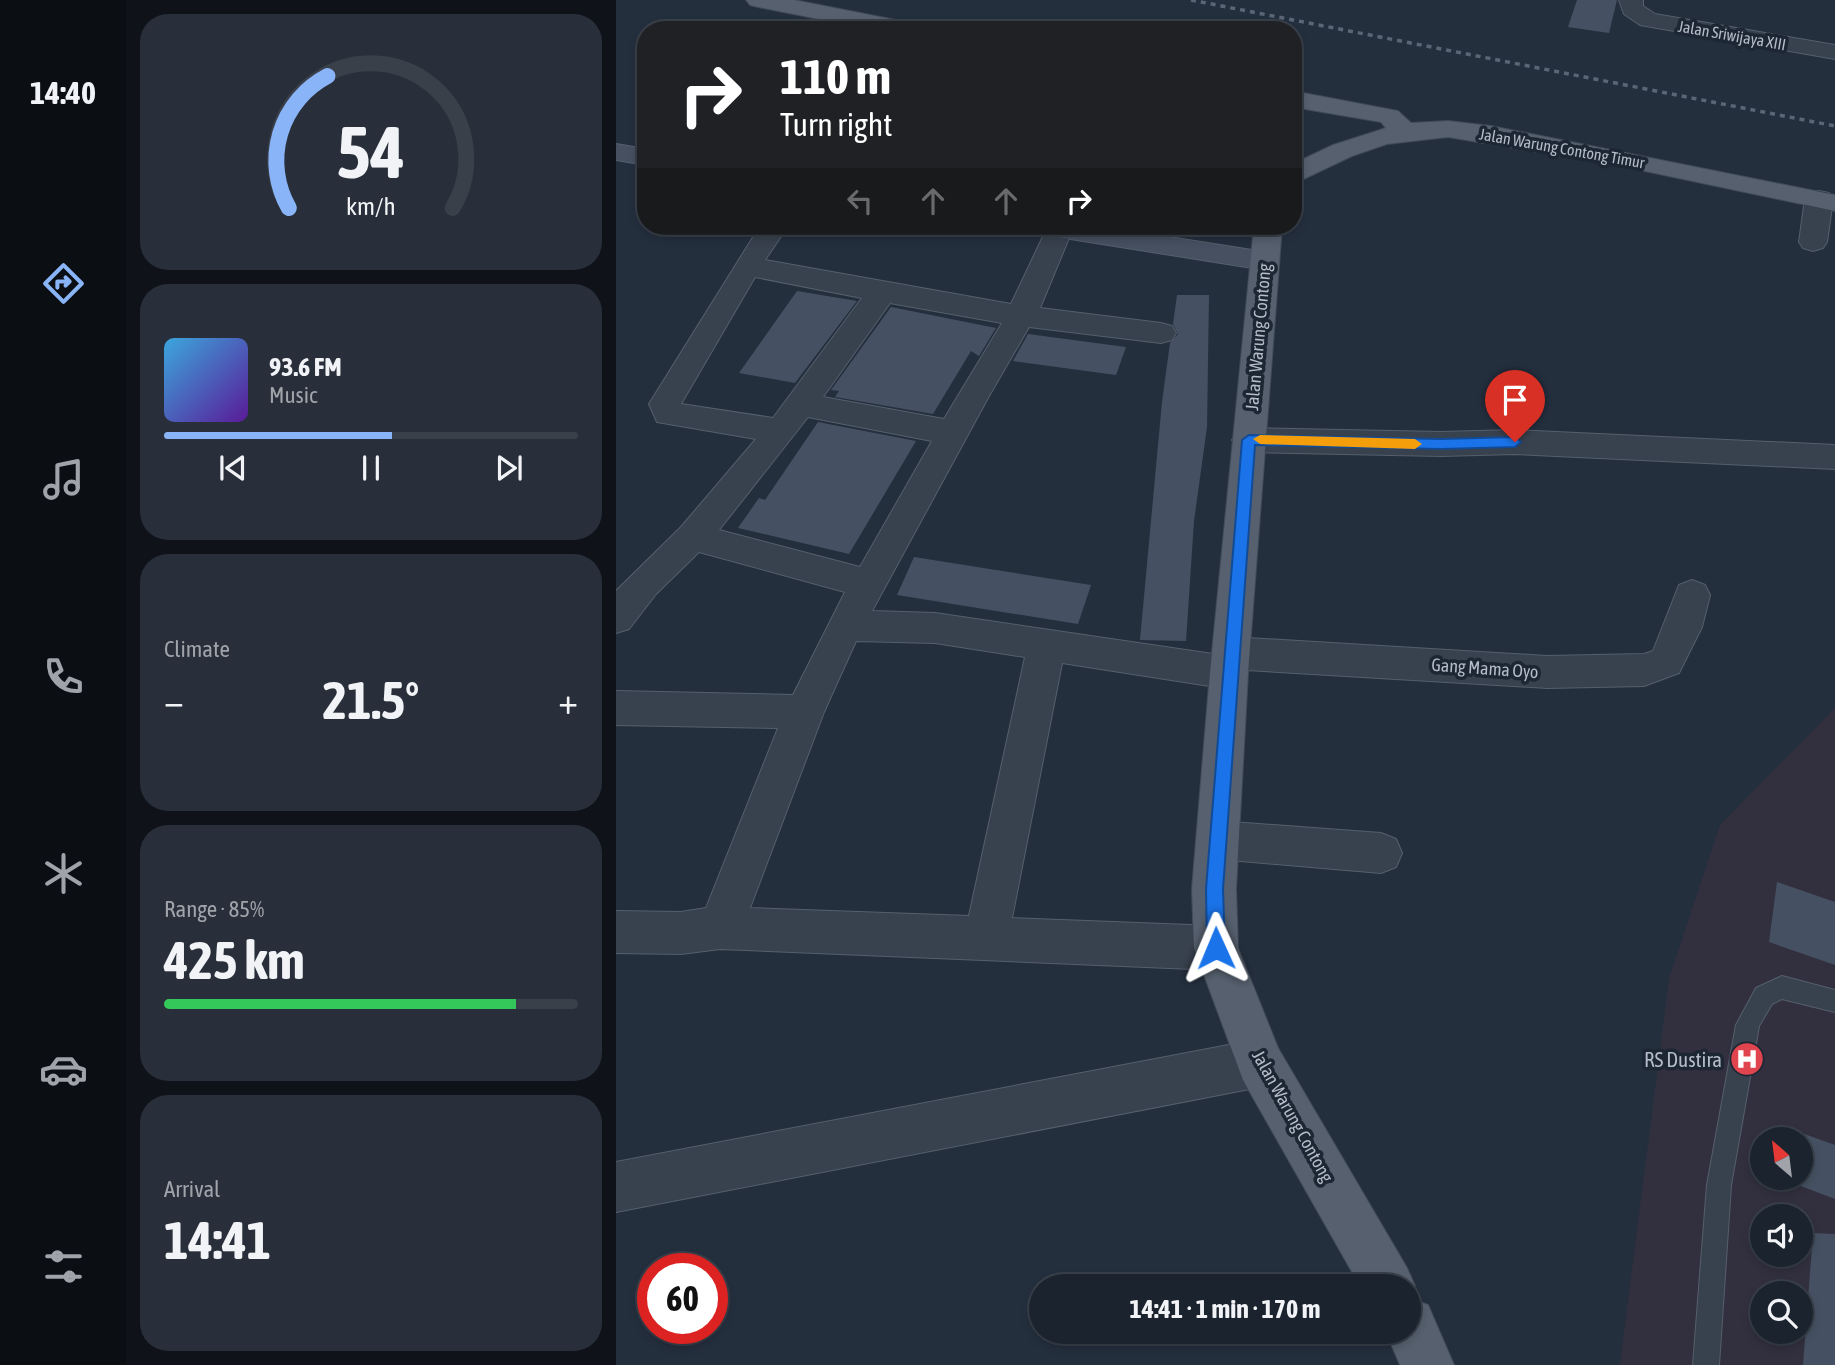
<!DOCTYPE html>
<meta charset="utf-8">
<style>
body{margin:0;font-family:"Asap Condensed",sans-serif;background:#282f3a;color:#f1f3f6;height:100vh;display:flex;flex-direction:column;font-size:26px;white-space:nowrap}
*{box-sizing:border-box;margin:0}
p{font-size:23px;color:#a0a4aa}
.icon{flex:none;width:38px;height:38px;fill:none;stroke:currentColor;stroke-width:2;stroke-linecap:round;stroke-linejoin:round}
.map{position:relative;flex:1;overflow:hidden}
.sheet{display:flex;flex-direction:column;gap:14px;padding:14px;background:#0f1319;width:490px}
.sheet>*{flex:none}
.banner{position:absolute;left:21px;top:21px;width:665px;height:214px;border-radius:28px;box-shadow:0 4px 10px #0003,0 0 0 2px #39404a;background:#202124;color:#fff;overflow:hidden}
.needle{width:46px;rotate:332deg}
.tools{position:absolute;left:1134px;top:1127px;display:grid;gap:14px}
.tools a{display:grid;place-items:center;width:63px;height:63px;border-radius:50%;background:#1b232e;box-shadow:0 4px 10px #0003,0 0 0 2px #39404a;font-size:35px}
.speed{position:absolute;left:21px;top:1253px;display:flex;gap:14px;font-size:35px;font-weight:700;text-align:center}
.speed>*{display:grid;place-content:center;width:91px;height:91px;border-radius:50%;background:#1b232e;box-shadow:0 4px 10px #0003,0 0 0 2px #39404a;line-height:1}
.speed .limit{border:10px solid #d22;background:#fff;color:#111}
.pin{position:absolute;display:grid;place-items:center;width:60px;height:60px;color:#fff;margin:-72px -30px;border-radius:50% 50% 50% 0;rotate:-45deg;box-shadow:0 0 7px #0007}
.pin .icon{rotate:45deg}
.me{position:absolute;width:77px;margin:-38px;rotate:359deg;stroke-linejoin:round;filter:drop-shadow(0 0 5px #0008)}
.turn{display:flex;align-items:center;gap:24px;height:147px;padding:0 28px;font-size:32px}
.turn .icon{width:91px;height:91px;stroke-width:2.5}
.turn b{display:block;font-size:49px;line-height:60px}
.lanes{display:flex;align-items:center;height:66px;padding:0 28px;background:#0003;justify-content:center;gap:35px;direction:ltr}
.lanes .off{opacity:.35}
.big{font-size:52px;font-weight:700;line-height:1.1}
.sheet .widget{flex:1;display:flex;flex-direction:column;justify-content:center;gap:10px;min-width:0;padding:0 24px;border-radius:28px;background:#282f3a}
.sheet .dial{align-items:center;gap:0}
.dial svg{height:182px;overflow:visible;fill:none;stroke:#39404a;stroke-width:7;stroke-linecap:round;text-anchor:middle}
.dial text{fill:#f1f3f6;stroke:none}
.song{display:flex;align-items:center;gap:21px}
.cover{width:84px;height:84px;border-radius:10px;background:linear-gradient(135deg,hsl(200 70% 55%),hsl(270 70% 35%))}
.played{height:7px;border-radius:4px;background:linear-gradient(90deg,#8ab4f8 55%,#39404a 55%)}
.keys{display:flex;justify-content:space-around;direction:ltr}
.heat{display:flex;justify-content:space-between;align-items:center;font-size:38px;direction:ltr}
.charge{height:10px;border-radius:5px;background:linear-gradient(90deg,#34c759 85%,#39404a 0)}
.trip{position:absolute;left:413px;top:1274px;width:392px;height:70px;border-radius:35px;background:#1b232e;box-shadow:0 4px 10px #0003,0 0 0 2px #39404a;font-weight:700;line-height:70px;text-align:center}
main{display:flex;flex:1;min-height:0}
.tab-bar{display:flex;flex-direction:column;width:126px;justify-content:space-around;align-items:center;background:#0b0e12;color:#a0a4aa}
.tab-bar .icon{width:49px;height:49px}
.tab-bar .active{color:#8ab4f8}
.tab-bar b{font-size:32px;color:#f1f3f6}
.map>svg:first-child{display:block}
.medical{fill:#32303f;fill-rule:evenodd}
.building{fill:#455162}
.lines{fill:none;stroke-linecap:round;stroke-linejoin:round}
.lane-casing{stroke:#565f6c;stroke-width:2}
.street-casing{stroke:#565f6c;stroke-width:2}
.secondary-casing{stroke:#565f6c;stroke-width:2}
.primary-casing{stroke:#414a57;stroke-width:2}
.lane{fill:#38414e;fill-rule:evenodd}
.street{fill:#38414e;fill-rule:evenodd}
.secondary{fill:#465061;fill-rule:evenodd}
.primary{fill:#56606e;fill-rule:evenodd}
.rail{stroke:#5a6575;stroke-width:3.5;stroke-dasharray:5 5;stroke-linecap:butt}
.route{fill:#1a73e8;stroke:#114b97;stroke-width:2}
.slow{fill:#f59e0b}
.labels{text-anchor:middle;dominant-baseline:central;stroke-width:7;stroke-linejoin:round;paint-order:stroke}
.far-street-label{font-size:16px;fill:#b4bcc9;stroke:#1d2633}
.street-label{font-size:18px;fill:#b4bcc9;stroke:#1d2633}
.near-poi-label{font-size:21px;fill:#b4bcc9;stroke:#1d2633;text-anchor:end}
</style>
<main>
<nav class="tab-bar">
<b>14:40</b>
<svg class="icon active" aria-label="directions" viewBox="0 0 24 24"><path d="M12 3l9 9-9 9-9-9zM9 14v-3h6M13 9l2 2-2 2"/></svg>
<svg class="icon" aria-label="music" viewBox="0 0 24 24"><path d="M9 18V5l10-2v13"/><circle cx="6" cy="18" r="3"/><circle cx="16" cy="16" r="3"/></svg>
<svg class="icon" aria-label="phone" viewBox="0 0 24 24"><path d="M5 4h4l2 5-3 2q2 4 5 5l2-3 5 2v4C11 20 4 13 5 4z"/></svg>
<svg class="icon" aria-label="climate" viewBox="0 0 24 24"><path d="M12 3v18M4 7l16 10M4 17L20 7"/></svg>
<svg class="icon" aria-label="car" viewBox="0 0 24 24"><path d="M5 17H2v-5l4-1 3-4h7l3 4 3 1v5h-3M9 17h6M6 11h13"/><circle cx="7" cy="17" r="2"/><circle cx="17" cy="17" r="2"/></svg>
<svg class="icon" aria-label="filters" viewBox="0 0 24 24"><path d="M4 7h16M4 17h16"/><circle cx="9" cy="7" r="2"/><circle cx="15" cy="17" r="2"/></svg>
</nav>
<section class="sheet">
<div class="widget dial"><svg viewBox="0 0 100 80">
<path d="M14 69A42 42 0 1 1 86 69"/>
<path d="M14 69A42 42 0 0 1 31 11" stroke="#8ab4f8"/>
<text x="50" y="56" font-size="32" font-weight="700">54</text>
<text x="50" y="72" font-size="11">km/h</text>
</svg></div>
<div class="widget">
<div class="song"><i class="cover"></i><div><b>93.6 FM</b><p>Music</p></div></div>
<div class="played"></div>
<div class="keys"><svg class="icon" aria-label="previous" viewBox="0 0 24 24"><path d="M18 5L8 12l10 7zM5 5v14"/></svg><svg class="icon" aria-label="pause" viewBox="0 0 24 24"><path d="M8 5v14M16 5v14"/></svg><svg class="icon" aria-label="next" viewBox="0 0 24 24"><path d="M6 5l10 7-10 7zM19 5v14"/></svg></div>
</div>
<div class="widget"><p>Climate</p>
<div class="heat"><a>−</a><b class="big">21.5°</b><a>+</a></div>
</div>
<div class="widget"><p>Range · 85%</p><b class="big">425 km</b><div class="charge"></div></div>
<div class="widget"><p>Arrival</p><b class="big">14:41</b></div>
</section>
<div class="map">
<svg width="1219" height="1365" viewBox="0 0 1219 1365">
<rect width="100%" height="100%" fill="#242f3e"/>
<!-- medical -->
<path class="medical" d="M1219,708V1365H1004L1053,979L1104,825ZM1146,1139H1185V1178H1146ZM1146,1216H1185V1255H1146ZM1146,1293H1185V1332H1146Z"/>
<!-- building -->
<path class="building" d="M961,0H1001L993,33L952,27Z
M181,291L241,301L179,383L123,373Z
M561,295H593L591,427L578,521L570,641L524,640L546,402L554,343L562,334L557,324Z
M275,307L380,328L363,356L355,351L317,414L219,397L223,391L215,390Z
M412,334L510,347L500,375L397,361Z
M202,422L300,441L233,554L122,528L143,498L149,500Z
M298,557L475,585L462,624L281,595Z
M1161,882L1219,902V965L1153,942Z
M1180,1131L1219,1145V1199L1174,1182L1175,1178H1185V1139H1179Z
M1197,1233L1219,1234V1365H1187Z"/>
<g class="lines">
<!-- lane casing -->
<g class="lane-casing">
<path id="lane" d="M1166,976L1219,990V1012L1166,999L1156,1004L1143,1026L1115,1185L1103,1365H1077L1091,1185L1120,1025L1140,988Z"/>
</g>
<!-- street casing -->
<g class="street-casing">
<path id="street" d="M1003,0H1027V6L1039,14L1219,45V59L1024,25L1008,14Z
M1203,191L1213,193L1217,199L1211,242L1207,248L1197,251L1187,248L1183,242L1189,199L1193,193Z
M144,226H172L149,260L395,304L432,226H458L424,308L545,323L556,326L560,333L556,340L545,343L413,327L373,396L256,611L319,613L597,654L602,642L615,637L931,656L1028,654L1037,651L1063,585L1076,580L1089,585L1094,595L1086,627L1063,673L1028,686L931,688L631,670L627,684L613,689L446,663L396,918L600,926L616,933L622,948L616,963L600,970L104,949L65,954L0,953V911L65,912L90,908L162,728L0,725V691L177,695L229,592L83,552L40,594L13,629L0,633V591L65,527L140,439L41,422L33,404ZM139,277L246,298L157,418L65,404ZM274,303L386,323L328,419L207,397ZM192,417L316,441L244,567L103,530ZM240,641L319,643L409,657L353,916L134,908L208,712Z
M633,428L825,432L899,430L1219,445V469L899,454L825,456L633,452L621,448L616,440L621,432Z
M602,821L765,833L780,839L786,853L780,867L765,873L602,859L587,854L581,840L587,826Z
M644,1039L661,1046L668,1063L661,1080L644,1087L0,1212V1162Z"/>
</g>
<!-- secondary casing -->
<g class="secondary-casing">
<path id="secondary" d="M0,144L30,149V165L0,160Z
M415,226H483L649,252L659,254L663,261L659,268L649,270L429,235L419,232Z"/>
</g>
<!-- primary casing -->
<g class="primary-casing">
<path id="primary" d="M130,0H178L295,23L303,25L307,30H258L142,7L134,5Z
M677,91L782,111L795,123L832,121L875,126L1219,195V211L1005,166L832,137L771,144L736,156L677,184V164L717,145L770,128L765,122L677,107Z
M638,226H666L632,673L620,889L622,948L662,1048L791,1268L799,1286L794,1298L812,1305L838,1365H784L770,1332H793V1286H744L627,1080L578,948L576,889L594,673Z"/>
</g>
<!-- lane -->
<use href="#lane" class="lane"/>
<!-- street -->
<use href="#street" class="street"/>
<!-- secondary -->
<use href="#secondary" class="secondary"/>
<!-- primary -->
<use href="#primary" class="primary"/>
<!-- rail -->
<path class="rail" d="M575,0L1219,126"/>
</g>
<!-- route -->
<path class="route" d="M633,435L825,439L899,437L905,442L899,447L825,449L639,445L607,889L609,948L606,954L600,957L593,954L591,948L590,889L626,440Z"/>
<!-- slow -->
<path class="slow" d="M644,435L799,439L806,444L799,449L644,444L637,439Z"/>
<!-- icons -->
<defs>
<g id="hospital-disc" transform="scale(1.75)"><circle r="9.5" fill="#e0444e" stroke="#1d2633"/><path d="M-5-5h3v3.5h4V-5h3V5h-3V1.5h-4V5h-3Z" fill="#fff"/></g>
</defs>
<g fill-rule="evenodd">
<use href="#hospital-disc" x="1131" y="1059"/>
</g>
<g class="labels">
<!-- far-street labels -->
<g class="far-street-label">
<text transform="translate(1116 35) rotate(10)">Jalan Sriwijaya XIII</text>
<text transform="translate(946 148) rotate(10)">Jalan Warung Contong Timur</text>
</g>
<!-- street labels -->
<g class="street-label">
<text transform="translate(642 337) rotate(-85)">Jalan Warung Contong</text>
<text transform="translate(869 668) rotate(4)">Gang Mama Oyo</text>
<text transform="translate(677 1116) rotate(61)">Jalan Warung Contong</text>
</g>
<!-- near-poi labels -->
<g class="near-poi-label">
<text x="1106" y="1059">RS Dustira</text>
</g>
</g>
</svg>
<div class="tools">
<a><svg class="needle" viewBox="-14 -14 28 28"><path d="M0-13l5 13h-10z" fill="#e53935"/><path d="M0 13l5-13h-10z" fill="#a0a4aa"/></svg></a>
<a><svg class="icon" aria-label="sound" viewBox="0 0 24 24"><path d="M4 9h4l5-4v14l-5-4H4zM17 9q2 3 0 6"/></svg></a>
<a><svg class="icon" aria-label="search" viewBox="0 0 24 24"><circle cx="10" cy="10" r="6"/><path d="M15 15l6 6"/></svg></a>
</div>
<div class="speed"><div class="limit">60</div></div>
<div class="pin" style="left:899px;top:442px;background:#d93025"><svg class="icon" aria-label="arrive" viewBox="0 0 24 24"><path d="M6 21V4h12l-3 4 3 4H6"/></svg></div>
<svg class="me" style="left:600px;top:948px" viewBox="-20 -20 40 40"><path d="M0-17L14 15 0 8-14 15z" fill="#1a73e8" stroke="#fff" stroke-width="4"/></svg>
<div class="trip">14:41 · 1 min · 170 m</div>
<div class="banner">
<div class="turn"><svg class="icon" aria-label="right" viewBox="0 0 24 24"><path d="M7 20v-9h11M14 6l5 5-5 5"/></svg><div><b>110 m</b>Turn right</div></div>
<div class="lanes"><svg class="icon off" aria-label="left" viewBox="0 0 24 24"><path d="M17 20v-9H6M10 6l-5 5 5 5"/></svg><svg class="icon off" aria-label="ahead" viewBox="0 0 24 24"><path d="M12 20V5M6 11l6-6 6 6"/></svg><svg class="icon off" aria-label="ahead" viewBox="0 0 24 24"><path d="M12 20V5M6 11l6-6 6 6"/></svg><svg class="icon" aria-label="right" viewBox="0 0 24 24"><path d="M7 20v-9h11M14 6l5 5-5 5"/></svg></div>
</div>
</div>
</main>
